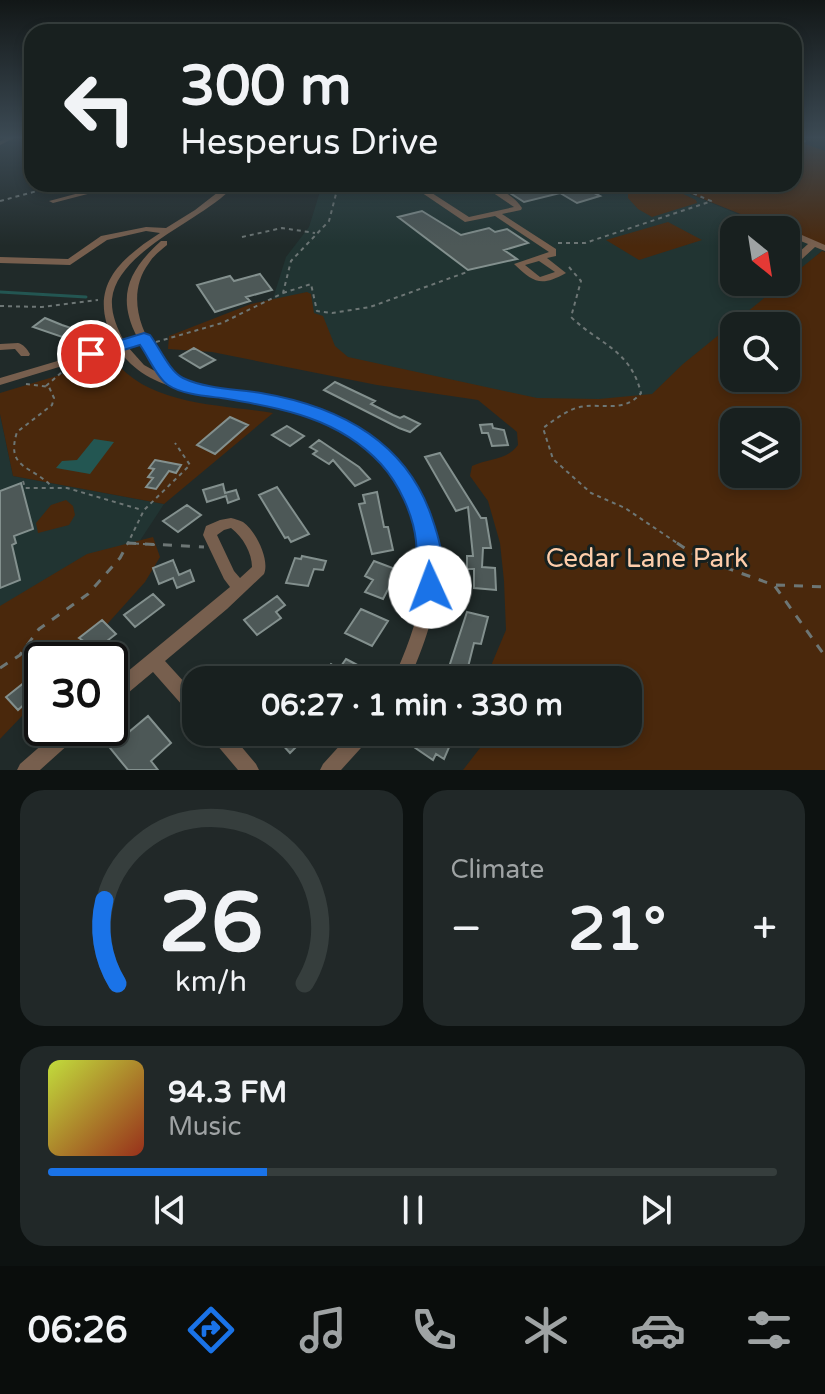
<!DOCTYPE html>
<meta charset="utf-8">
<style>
body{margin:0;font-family:"Varela Round",sans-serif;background:#212828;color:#f1f3f6;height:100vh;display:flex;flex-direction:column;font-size:30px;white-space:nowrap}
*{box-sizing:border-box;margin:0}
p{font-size:26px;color:#9fa3a4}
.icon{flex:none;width:44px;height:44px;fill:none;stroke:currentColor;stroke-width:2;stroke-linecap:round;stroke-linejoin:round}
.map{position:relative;height:770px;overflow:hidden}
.sheet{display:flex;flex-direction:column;gap:20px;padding:20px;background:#0d1211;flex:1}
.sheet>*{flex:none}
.guide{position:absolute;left:24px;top:24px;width:778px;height:168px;border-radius:24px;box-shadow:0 4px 12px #0003,0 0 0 2px #363e3d;background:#18201f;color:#f1f3f6;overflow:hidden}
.needle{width:52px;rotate:150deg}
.tools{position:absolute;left:720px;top:216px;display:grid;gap:16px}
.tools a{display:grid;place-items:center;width:80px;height:80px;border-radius:16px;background:#18201f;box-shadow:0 4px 12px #0003,0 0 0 2px #363e3d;font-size:40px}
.speed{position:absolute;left:24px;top:642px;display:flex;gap:16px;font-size:40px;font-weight:700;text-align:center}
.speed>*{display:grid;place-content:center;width:104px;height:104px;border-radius:50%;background:#18201f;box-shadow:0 4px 12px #0003,0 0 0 2px #363e3d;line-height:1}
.speed .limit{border:4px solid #111;border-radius:12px;background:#fff;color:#111}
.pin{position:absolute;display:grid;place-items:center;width:68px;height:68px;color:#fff;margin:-34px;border:4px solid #fff;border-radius:50%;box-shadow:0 2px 8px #0007}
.me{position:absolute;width:88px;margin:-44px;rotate:358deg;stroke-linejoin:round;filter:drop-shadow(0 0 6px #0008)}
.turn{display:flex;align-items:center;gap:28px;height:168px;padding:0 24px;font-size:36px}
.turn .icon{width:104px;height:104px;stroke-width:2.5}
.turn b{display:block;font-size:56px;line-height:68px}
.big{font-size:60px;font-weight:800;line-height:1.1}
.sheet .widget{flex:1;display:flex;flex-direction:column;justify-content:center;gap:12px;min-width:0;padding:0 28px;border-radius:24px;background:#212828}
.sheet .dial{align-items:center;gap:0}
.dial svg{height:208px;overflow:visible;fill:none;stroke:#363e3d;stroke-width:7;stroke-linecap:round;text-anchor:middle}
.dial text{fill:#f1f3f6;stroke:none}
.song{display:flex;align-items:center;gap:24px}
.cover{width:96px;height:96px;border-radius:12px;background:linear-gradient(135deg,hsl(70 70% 55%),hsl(10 70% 35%))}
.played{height:8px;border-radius:4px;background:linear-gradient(90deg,#1a73e8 30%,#363e3d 30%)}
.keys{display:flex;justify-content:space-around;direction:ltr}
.heat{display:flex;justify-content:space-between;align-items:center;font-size:44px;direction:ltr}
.sheet .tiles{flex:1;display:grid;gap:20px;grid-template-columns:1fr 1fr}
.widget:last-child{grid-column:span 2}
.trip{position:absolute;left:182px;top:666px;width:460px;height:80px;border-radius:24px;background:#18201f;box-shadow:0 4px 12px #0003,0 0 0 2px #363e3d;font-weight:800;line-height:80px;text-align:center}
.tab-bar{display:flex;height:128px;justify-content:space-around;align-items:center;background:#0a0d0c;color:#9fa3a4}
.tab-bar .icon{width:56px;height:56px}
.tab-bar .selected{color:#1a73e8}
.tab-bar b{font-size:36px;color:#f1f3f6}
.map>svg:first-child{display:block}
.built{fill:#213432}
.green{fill:#4a280c;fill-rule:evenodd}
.water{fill:#235652}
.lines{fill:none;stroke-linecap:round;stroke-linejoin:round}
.stream{stroke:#235652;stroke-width:3}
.building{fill:#4d5857;stroke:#83908e;stroke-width:2}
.path-far1{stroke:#6d7675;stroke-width:2;stroke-dasharray:4 4;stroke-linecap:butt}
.path{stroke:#6d7675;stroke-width:3;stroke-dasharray:9 9;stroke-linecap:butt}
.minor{fill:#775f4e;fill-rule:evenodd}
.route{fill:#1a73e8;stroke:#114b97;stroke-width:2}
.labels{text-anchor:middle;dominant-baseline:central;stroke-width:6;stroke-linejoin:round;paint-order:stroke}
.near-park-label{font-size:26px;fill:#fecdaa;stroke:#16201f}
</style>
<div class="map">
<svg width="825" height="770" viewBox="0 0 825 770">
<rect width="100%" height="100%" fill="#202a29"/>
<!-- built -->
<path class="built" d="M666,184L776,230H734V282H786V234L823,250L742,326H734L628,434L516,404L357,373L271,305L286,257L309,227L322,185Z
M0,414L13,476L164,504L105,594L0,685Z"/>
<!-- green -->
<path class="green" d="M794,140L825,151V248L666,184H794Z
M636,184H662L696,200L697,203L652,217L638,209L628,198V193Z
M668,222L702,240L639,260L606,240Z
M822,251L825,252V770H463L480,748L476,732H628V680H485L506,630L504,581L500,543L488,501L470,476L472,466C489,458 506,461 518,445L517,432L478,400L377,385L212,352L168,349L169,336L251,304L307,292L311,294L314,313L323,316L335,346L348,357L537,398L599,399L652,394L683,364ZM734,326H786V378H734ZM734,422H786V474H734Z
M113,359C149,406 219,404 273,413L164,504L13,476L0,414V393Z
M66,500L73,506L75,515L69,525L38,533L36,523L51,505Z
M153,537L160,557L145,582L75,660H42V695L0,739V606L87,554Z"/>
<!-- water -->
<path class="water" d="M94,439L114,442L90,474L56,468L62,461L77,460Z"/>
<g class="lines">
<!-- stream -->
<path class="stream" d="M0,292L86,297"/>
</g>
<!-- building -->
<path class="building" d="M496,184H578L600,196L577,203L560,193L524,202Z
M422,211L461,235L489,228L495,232L507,229L528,243L504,250L517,259L468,270L398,217Z
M260,274L272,290L246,297L250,301L215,312L197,285L230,276L234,281Z
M45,318L62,325L80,331L68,339L33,327Z
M194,348L215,360L200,368L180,356Z
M335,382L375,401L371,404L393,415L400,418L404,416L420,424L410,432L399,428L324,390Z
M230,417L248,425L215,454L197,445Z
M492,424L493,428L504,430L508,445L492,446L488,433H482L480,425Z
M287,426L304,436L290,446L272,435Z
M319,440L359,467L370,479L355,486L333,460L329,464L313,454L317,451L310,447Z
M440,453L481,518H486L491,548H483L482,567L495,568L496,590L474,588V569H467V556H473L468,507L456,511L425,457Z
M155,460L181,465L176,473L169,471L156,489L146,487L153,478L148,477L154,469L149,468Z
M21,483L33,529L14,536L16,543L12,545L20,580L0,588V491Z
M223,484L225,493L236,490L239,499L228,503L226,496L207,502L203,490Z
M277,487L309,534L291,542L288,537L285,538L259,495Z
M377,492L384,527H388L393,550L372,554L359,504L365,503L363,495Z
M187,505L201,515L178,532L163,521Z
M302,556L326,561L323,570L314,569L308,586L286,583L295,558L301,559Z
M173,560L179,575L190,570L194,581L177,588L173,578L159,584L153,568Z
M374,561L398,570L383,599L365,592L373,580L365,576Z
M153,594L164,605L135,627L124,615Z
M277,596L285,605L276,612L281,618L257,635L244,620Z
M361,609L388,621L372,646L345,633Z
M467,612L488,617L481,644L474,643L467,671L491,677V680H458L461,670L449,667Z
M102,620L116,634L85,658L74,646L82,640L79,638Z
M346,659L363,668L356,680L349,676L347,680H320L331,664L339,669Z
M35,674L42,683L33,691L36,694L18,710L6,697Z
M148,716L171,743L151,761L158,770H128L110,748Z
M271,732H311L290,753Z
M420,732H449L447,735L453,738L444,759L436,754L433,760L411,745Z"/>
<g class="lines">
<!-- path-far1 -->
<path class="path-far1" d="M794,144L810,140
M671,184L711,201
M0,201L63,184
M242,237L282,228L315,233
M558,243H585L712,201
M569,267L581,281L571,317C600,345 630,349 641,393C623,415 599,401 576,408C564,412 553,421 543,428L553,459L591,493L625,508L680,545
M283,293L311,284L317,311L332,313L370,307L467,272
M0,306L42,307L98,300
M156,342L222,323L283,293L291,261L329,221L337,190L343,184
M26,384L49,387L54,398L52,405L17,432C5,470 33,465 53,488
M46,386L62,372
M23,481L25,488H67L142,510
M127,543L159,545
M127,545L144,510L190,465L175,443"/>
<!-- path -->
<path class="path" d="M127,543L204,547
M677,543L701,559L774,585L825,656
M776,585L825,587
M0,668L20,655L39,629L88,594L120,558L128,543"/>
<!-- minor -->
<path class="minor" d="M6,138H14L0,145V141Z
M113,184H126L53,203L49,201Z
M409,184H418L469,217L514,207L480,184C494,184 515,196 522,208L521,210L502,214L556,249V256L547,258L566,273C541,287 534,283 514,264L549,252L495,216L465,222ZM539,261L555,272L540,277L525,265Z
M222,189L229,191C197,222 117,252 112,299C111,314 117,328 124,341L137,337C116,296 129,270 161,241H167V245C161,250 153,256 149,263C128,291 138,326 155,351C162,361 173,371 178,381C226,393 274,394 321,412C390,437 439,499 437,574C437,611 424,646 409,680H393C405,652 417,624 421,594C435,486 364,426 267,404C215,392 152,398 118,349L0,385V378L115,344C87,290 115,262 160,233L146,231L107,240L70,265L0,263V257L68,259L101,236L146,227L166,228L195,210ZM140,343L164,376L144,365L127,346Z
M768,223H774L825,245V251L815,247L789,271L786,272V264L808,244L786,235V230H775L768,227Z
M765,282H776L767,288L762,285Z
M18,343C23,344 27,349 30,354L29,356H21L15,349L0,350V344Z
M231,518C235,519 239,520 243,522C256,531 270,560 264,574L227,609L165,661L196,695V716L190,714L153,672L116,703L110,705V686L230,587L224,579L203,535L206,526L220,520ZM231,528C243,537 252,553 252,567L240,578L234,571L217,535L224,530Z
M61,728H83L80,734L40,770H17L20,764Z
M208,732H229L256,764L259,770H238L211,738Z
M352,732H373L370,738L341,770H320L323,764Z"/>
</g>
<!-- sky -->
<linearGradient id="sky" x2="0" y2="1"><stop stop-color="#121717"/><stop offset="0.56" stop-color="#3c4a54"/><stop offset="1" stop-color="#3c4a54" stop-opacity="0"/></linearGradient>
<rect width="825" height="246" fill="url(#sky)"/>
<!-- route -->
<path class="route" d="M144,333L150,335C159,347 170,372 183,378C206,389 236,389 261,393C337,406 406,440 432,518C439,538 449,574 439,595L430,598L421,595C413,578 418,558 416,541C413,514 399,484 381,464C338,417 280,408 221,398C205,396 181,394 168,385C157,378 148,356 140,345L91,360L82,354L85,351Z"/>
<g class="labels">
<!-- near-park labels -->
<g class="near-park-label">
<text x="647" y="558">Cedar Lane Park</text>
</g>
</g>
</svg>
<div class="tools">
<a><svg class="needle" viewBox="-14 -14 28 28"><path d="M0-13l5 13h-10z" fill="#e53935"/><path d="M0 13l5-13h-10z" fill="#9fa3a4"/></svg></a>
<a><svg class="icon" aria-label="search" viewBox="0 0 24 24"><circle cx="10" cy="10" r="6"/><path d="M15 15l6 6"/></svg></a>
<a><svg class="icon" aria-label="layers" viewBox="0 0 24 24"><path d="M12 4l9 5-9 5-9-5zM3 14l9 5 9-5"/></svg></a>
</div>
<div class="speed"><div class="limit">30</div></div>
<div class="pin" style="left:91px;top:354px;background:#d93025"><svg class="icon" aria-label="arrive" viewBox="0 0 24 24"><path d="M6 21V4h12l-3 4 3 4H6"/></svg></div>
<svg class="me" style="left:430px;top:587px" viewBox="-20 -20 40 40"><circle r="19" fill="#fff"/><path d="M0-13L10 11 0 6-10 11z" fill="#1a73e8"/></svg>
<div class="trip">06:27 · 1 min · 330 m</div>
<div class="guide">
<div class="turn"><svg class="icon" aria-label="left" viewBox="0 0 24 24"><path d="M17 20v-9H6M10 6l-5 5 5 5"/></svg><div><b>300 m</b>Hesperus Drive</div></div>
</div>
</div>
<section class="sheet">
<div class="tiles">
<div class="widget dial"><svg viewBox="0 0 100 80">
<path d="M14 69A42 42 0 1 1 86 69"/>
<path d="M14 69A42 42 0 0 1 9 37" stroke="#1a73e8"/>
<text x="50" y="56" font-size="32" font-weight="700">26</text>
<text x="50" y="72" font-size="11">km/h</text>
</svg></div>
<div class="widget"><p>Climate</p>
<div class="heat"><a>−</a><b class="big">21°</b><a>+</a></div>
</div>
<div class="widget">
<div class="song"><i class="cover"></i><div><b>94.3 FM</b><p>Music</p></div></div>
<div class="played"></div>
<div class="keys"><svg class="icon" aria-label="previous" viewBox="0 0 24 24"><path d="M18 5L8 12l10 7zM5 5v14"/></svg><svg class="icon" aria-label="pause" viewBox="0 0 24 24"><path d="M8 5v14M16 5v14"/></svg><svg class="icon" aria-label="next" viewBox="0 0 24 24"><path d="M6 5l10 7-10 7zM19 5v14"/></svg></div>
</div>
</div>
</section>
<nav class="tab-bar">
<b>06:26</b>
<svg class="icon selected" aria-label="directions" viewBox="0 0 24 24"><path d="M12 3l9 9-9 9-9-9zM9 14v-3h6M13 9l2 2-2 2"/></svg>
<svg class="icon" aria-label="music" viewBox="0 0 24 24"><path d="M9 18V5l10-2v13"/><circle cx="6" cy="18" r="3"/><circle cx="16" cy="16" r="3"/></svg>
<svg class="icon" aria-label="phone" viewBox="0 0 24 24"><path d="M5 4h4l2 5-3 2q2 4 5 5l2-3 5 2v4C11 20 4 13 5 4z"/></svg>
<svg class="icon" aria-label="climate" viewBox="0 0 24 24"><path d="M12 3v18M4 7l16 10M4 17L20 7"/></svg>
<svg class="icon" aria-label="car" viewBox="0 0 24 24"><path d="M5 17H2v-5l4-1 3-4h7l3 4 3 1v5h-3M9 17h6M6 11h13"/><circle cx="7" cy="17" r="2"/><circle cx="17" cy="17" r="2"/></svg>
<svg class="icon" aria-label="filters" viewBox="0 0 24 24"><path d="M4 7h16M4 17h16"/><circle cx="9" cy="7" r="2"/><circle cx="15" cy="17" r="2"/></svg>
</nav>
